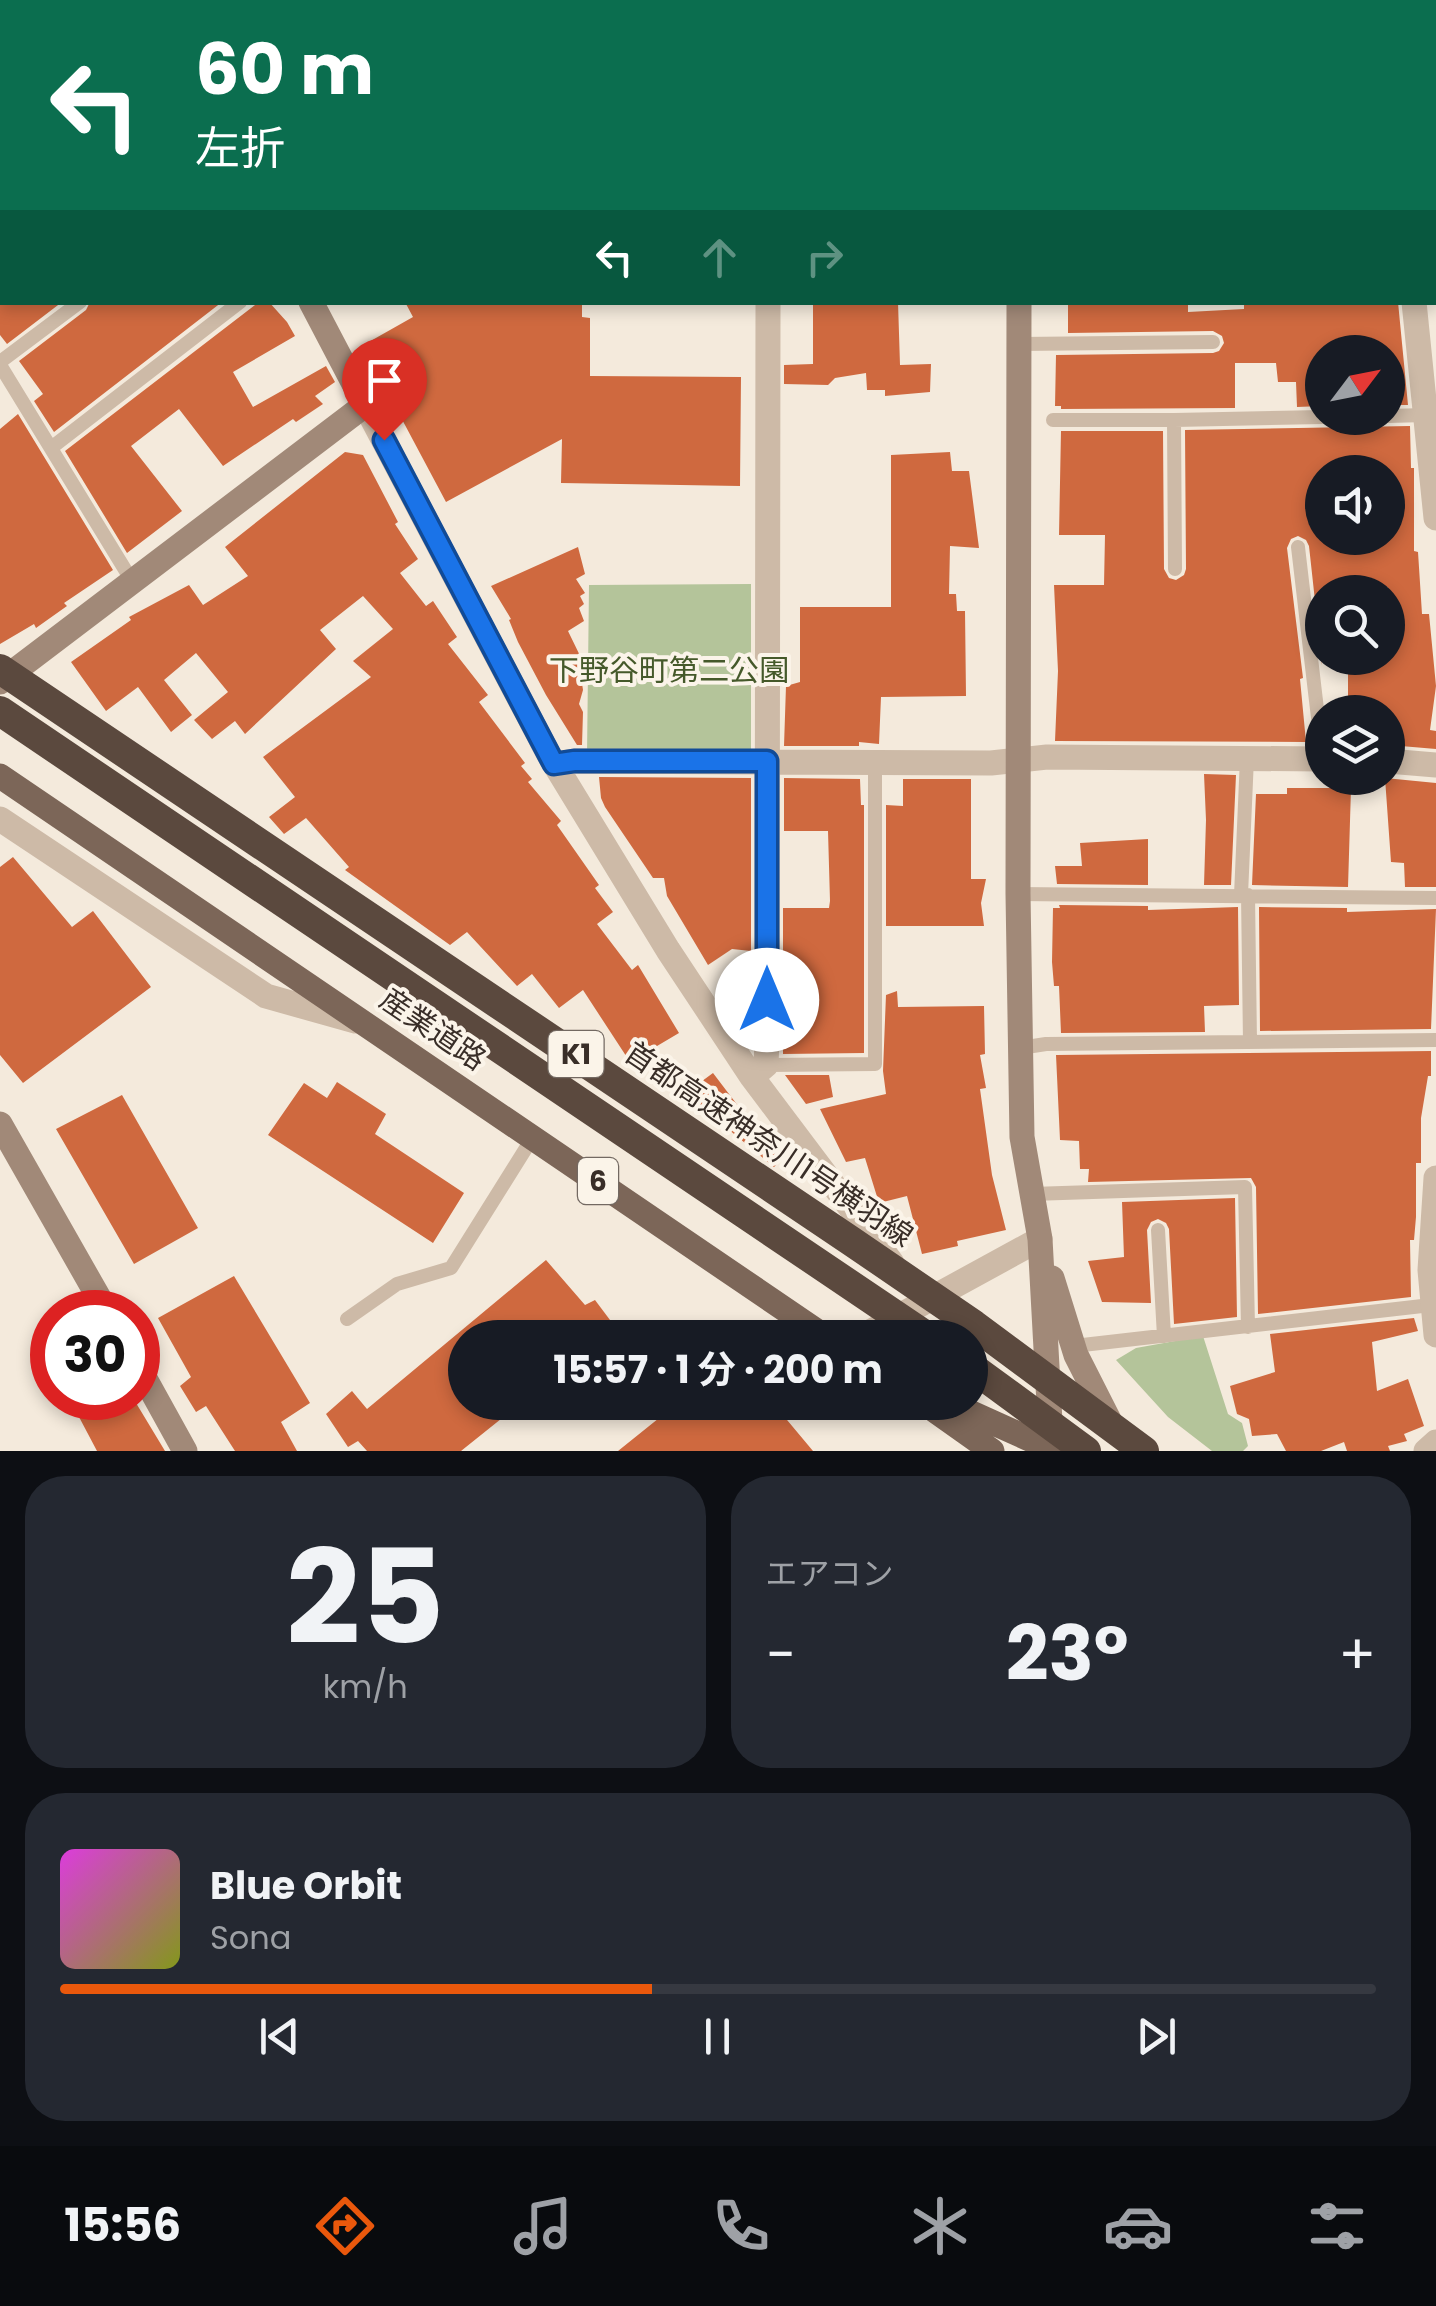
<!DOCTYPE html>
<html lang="ja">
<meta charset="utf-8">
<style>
body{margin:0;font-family:Poppins,"Noto Sans JP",sans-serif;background:#242831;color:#f1f3f6;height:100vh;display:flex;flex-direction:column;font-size:38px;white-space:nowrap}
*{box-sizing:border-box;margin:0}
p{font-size:32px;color:#9ea1a6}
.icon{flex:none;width:55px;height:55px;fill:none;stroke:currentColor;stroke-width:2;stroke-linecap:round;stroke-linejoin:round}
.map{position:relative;height:1451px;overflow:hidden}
.side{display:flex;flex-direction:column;gap:25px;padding:25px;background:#0d0f14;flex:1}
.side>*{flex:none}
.banner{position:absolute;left:0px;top:0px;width:1438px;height:305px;box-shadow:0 5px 15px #0003;background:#0b6e4f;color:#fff;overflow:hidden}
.needle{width:65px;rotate:58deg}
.controls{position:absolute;left:1305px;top:335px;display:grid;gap:20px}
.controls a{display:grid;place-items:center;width:100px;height:100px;border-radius:50%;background:#171b24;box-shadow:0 5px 15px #0003;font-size:50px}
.speed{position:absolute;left:30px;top:1290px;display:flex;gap:20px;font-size:50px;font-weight:700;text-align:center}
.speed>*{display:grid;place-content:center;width:130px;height:130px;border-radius:50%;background:#171b24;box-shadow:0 5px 15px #0003;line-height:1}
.speed .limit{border:15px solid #d22;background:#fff;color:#111}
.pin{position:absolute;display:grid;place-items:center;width:85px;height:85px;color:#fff;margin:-102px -42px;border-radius:50% 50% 50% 0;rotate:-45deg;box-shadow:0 0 10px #0007}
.pin .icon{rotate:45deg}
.me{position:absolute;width:110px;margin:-55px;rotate:0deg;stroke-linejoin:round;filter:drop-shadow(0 0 8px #0008)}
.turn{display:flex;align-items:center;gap:35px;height:210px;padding:0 30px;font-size:45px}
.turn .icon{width:130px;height:130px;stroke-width:2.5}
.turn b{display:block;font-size:70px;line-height:85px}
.lanes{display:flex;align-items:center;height:95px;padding:0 30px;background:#0003;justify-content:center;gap:50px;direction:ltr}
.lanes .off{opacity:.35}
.big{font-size:75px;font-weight:700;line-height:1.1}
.side .card{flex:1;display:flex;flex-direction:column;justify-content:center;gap:15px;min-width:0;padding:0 35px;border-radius:40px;background:#242831}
.side .dial{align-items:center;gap:0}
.dial b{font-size:130px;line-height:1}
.song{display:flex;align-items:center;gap:30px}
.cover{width:120px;height:120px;border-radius:15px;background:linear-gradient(135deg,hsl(300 70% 55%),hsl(70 70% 35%))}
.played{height:10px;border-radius:5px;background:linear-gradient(90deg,#ea580c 45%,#363941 45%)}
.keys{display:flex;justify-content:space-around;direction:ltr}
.heat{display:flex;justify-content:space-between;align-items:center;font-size:55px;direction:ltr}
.side .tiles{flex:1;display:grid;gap:25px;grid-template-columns:1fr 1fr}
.card:last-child{grid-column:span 2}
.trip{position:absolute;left:448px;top:1320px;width:540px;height:100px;border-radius:50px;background:#171b24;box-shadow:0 5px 15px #0003;font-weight:700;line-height:100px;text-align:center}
.tab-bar{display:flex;height:160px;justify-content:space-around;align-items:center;background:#090b0e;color:#9ea1a6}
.tab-bar .icon{width:70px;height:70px}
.tab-bar .on{color:#ea580c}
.tab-bar b{font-size:45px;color:#f1f3f6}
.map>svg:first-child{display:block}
.green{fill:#b4c49a}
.building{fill:#cf693f;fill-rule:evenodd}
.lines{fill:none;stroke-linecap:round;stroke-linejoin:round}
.lane{stroke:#cdbaa7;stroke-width:14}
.street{stroke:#cdbaa7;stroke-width:25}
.secondary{stroke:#a18978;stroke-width:25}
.primary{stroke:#7c6658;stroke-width:25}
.highway-bridge{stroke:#5b493e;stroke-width:30}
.route-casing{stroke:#114b97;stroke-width:25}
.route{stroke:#1a73e8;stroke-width:18}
.labels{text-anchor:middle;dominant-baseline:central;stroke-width:8;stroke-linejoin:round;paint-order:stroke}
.shield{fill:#fbf4e9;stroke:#736962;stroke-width:2.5}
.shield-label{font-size:28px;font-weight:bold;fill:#392e28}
.park-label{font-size:30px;fill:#45592a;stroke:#fbf4e9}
.street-label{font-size:30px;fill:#392e28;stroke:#fbf4e9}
</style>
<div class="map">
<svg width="1436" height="1451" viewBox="0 0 1436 1451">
<rect width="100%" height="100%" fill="#f4eadc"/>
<!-- green -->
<path class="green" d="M751,584V755H587L589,585Z
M1203,1336L1228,1414L1242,1423L1248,1446L1243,1451H1212L1168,1417L1116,1360L1136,1348Z"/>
<!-- building -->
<path class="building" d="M0,302H62L7,344L0,335Z
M90,302H222L54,432L34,401L43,394L19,361L86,310Z
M259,302H269L287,322L295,336L233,372L253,407L326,366L335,382L315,396L323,404L296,422L293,419L223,466L179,409L131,446L182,511L127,553L65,451Z
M405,302H582V317L590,318V376L741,377L740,486L561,483L562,439L446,502L373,365L378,362L367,343L413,317Z
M813,302H898L900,365L931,364L930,392L885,396V390H867L866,373L835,378L828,385L784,384V365L813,364Z
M1068,302H1188V312L1244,309V302H1398L1408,405H1388V352H1322V406L1297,407L1296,382H1278L1276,363H1235V408L1061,409V406H1055L1056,355L1213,353L1219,351L1224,343L1222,336L1213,331L1068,333Z
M18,414L113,570L64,603L67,606L36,628L34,624L0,644V429Z
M1410,426L1411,468H1414V551L1418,552L1422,614H1429L1436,686L1430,730L1436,731V749L1389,745L1388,712L1361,711V706H1348V658H1388V587L1341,585L1342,592H1322V665L1309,546L1306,540L1298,536L1291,539L1287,548L1303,678L1300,679L1306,742L1055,741L1058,671L1054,585H1104L1105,535H1059L1061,431H1163L1164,569L1169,578L1176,580L1184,575L1186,569L1185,430ZM1322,472H1388V538H1322Z
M345,452L363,455L398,522L395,524L418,559L400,573L426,606L433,601L457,637L448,644L488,695L479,702L525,763L521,766L532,779L528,782L561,821L557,825L599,885L595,888L613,912L597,924L632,970L638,965L679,1033L630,1062L583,990L559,1008L532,974L517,986L467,932L450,945L345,870L349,867L306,818L284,834L269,817L295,797L263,757L371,677L353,661L393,629L363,596L320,630L336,649L245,734L235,721L212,739L194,720L228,692L196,653L164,680L192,715L171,732L138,687L106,711L71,662L131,620L129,617L189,585L203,605L248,576L225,547Z
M950,452L952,471H969L979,548L950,546L949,594H956L957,611H965L966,696L881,697L879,744L859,742V746H784L786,686L800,682V607H891V455Z
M578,547L585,574L576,579L585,593L580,596L584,604L579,608L584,621L568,631L585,666L580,670L583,690L579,704L583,712L582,745H577L546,695L518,642L509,620L511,619L491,586Z
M1204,774L1236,775L1231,885H1204L1206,820Z
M599,777L751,778V951L732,949L708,965L667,896L664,878H653L605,807L601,798Z
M784,778L860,779L861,805H864V1053L783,1054V908H829L830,901L828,831H784Z
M1385,778L1436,783V887H1405L1404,863L1391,862Z
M903,779H971V879H986L981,903L984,926H886V805L903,806Z
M1287,788H1351L1348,887L1252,885L1256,794H1287Z
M1148,839V885L1057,884L1055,866H1082L1080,843Z
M13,857L72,927L93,911L151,987L23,1083L0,1055V867Z
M1059,905L1148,906V910L1238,907L1239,1005L1204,1006L1205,1032L1061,1033L1059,986H1054L1052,962L1053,908H1060Z
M1259,907L1347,908V912L1436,909L1431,1029L1260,1031Z
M897,991L898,1007L984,1006L985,1054L980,1055L986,1088L980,1089L992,1175L1006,1230L957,1241L958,1246L922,1254L907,1196L879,1203L865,1158L846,1162L820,1109L886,1094L883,1071L886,995Z
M1431,1051V1076H1428L1421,1118V1163H1416V1217L1414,1240H1410L1411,1297L1258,1314L1256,1187L1251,1178L1088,1182L1089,1169H1080L1079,1141L1060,1140L1056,1055Z
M713,1073L780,1161L774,1167L722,1124L679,1098Z
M785,1075H829L833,1097L806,1104Z
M337,1082L386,1114L375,1134L464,1193L433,1243L268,1135L304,1083L327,1098Z
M122,1095L198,1228L134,1264L56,1129Z
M1235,1198L1237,1317L1174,1324L1169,1229L1166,1223L1158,1219L1151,1222L1147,1230L1151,1303L1102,1302L1088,1261L1124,1257L1122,1202Z
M546,1260L585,1305L595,1300L613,1324L597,1338H465V1402H522L461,1451H367L358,1441L348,1447L326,1414L352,1391L367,1409Z
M234,1276L310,1403L281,1422L297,1451H235L206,1406L196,1412L180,1386L191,1377L158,1318Z
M1414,1318L1418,1331L1372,1342L1377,1391L1408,1379L1424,1426L1404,1434L1407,1441L1388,1446L1390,1451H1347L1344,1442L1321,1451H1286L1277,1434L1252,1436L1249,1419L1237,1414L1230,1386L1275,1372L1270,1334Z
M69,1398H133L165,1451H97Z
M679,1402H772L813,1451H618Z"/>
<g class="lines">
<!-- lane -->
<path class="lane" d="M1273,0V2
M125,2L129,0
M0,88L2,86
M0,240L2,238
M1019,344L1213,342
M0,362L80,302
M0,365L132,581
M1388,416L1426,415
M1053,420H1174
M51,448L240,302
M1298,547L1322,752
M1175,569L1174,420L1322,417
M1018,894L1436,898
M1241,895L1247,758
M1248,895L1250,1042
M1020,1048L1046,1044L1436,1040
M766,1065L875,1064V763
M1032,1194L1245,1187L1248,1327
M1158,1230L1164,1336
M347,1319L397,1284L451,1268L533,1137
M1074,1346L1431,1305"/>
<!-- street -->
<path class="street" d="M769,2V0
M1435,41L1436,39
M1435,171L1436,172
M1414,302L1436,518
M365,405L549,755L668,950L752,1077L892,1263
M1388,761L1436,765
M555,764L574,761L991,763L1047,757L1322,759
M0,819L266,996L355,1021
M752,1077L766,1065L767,1040L768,302
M1436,1178L1430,1270L1436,1335
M859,1338L1040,1239
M1426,1451L1436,1442"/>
<!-- secondary -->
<path class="secondary" d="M155,0L156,2
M1022,2V0
M1019,302L1018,894L1022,1137L1040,1239L1051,1440
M0,682L365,405L311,302
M0,1124L107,1312
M1052,1278L1076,1355L1112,1426
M138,1366L185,1451"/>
<!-- primary -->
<path class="primary" d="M0,776L827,1338
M923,1402L992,1451
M947,1402L1056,1451"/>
<!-- highway-bridge -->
<path class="highway-bridge" d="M0,669L851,1241L974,1325L1144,1451
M0,711L929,1338
M970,1366L1086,1451"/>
</g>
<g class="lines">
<!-- route casing -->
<g class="route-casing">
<path id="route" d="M384,440L554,764L574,761H767V1000"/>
</g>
<!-- route -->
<use href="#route" class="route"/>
</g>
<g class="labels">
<!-- shield labels -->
<g class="shield">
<rect x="548.5" y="1031" width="55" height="46" rx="8"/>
<rect x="578" y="1158" width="40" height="46" rx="8"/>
</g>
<g class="shield-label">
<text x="576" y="1054">K1</text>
<text x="598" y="1181">6</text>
</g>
<!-- park labels -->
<g class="park-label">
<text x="669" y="670">下野谷町第二公園</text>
</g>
<!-- street labels -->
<g class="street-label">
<text transform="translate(433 1029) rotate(34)">産業道路</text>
<text transform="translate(769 1144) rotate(34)">首都高速神奈川1号横羽線</text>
</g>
</g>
</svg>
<div class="controls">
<a><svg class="needle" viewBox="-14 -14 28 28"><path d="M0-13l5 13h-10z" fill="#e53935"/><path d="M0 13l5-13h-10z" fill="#9ea1a6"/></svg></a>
<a><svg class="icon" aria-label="sound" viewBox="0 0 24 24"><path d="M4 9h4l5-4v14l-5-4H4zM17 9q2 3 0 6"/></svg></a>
<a><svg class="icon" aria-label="search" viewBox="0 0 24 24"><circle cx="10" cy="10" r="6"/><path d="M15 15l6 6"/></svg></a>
<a><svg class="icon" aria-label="layers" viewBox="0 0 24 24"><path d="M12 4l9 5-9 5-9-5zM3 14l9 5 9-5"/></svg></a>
</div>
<div class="speed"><div class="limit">30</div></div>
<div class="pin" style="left:384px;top:440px;background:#d93025"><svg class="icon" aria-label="arrive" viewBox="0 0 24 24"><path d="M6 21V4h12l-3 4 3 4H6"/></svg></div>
<svg class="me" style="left:767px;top:1000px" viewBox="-20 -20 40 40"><circle r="19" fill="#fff"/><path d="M0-13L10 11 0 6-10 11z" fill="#1a73e8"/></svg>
<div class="trip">15:57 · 1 分 · 200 m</div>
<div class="banner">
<div class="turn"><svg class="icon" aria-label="left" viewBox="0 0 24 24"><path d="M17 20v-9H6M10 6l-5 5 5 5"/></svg><div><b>60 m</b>左折</div></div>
<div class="lanes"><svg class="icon" aria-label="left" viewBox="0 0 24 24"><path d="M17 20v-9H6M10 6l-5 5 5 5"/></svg><svg class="icon off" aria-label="ahead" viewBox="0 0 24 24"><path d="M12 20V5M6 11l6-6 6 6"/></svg><svg class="icon off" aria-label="right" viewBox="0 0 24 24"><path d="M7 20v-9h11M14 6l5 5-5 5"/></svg></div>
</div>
</div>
<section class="side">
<div class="tiles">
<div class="card dial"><b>25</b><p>km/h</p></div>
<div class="card"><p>エアコン</p>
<div class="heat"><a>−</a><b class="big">23°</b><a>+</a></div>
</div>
<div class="card">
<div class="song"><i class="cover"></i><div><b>Blue Orbit</b><p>Sona</p></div></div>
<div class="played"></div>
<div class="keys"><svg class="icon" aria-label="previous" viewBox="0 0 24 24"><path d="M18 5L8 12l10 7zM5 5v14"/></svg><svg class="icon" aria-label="pause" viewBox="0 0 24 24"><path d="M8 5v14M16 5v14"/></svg><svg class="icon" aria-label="next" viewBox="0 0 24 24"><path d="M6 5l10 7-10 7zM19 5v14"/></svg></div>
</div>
</div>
</section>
<nav class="tab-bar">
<b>15:56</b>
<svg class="icon on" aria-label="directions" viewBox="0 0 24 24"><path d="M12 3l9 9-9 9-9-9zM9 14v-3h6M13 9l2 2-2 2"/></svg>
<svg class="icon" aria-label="music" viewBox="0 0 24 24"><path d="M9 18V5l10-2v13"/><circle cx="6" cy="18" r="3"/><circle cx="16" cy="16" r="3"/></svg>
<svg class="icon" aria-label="phone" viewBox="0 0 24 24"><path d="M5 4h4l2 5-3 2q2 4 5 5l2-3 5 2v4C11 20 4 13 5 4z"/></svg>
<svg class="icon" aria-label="climate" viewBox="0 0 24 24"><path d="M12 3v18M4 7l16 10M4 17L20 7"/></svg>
<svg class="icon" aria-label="car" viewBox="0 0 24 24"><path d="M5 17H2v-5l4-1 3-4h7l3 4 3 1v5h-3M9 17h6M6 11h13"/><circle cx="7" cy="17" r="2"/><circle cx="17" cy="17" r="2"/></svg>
<svg class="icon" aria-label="filters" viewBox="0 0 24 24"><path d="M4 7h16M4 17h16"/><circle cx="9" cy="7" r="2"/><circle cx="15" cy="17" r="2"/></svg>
</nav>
